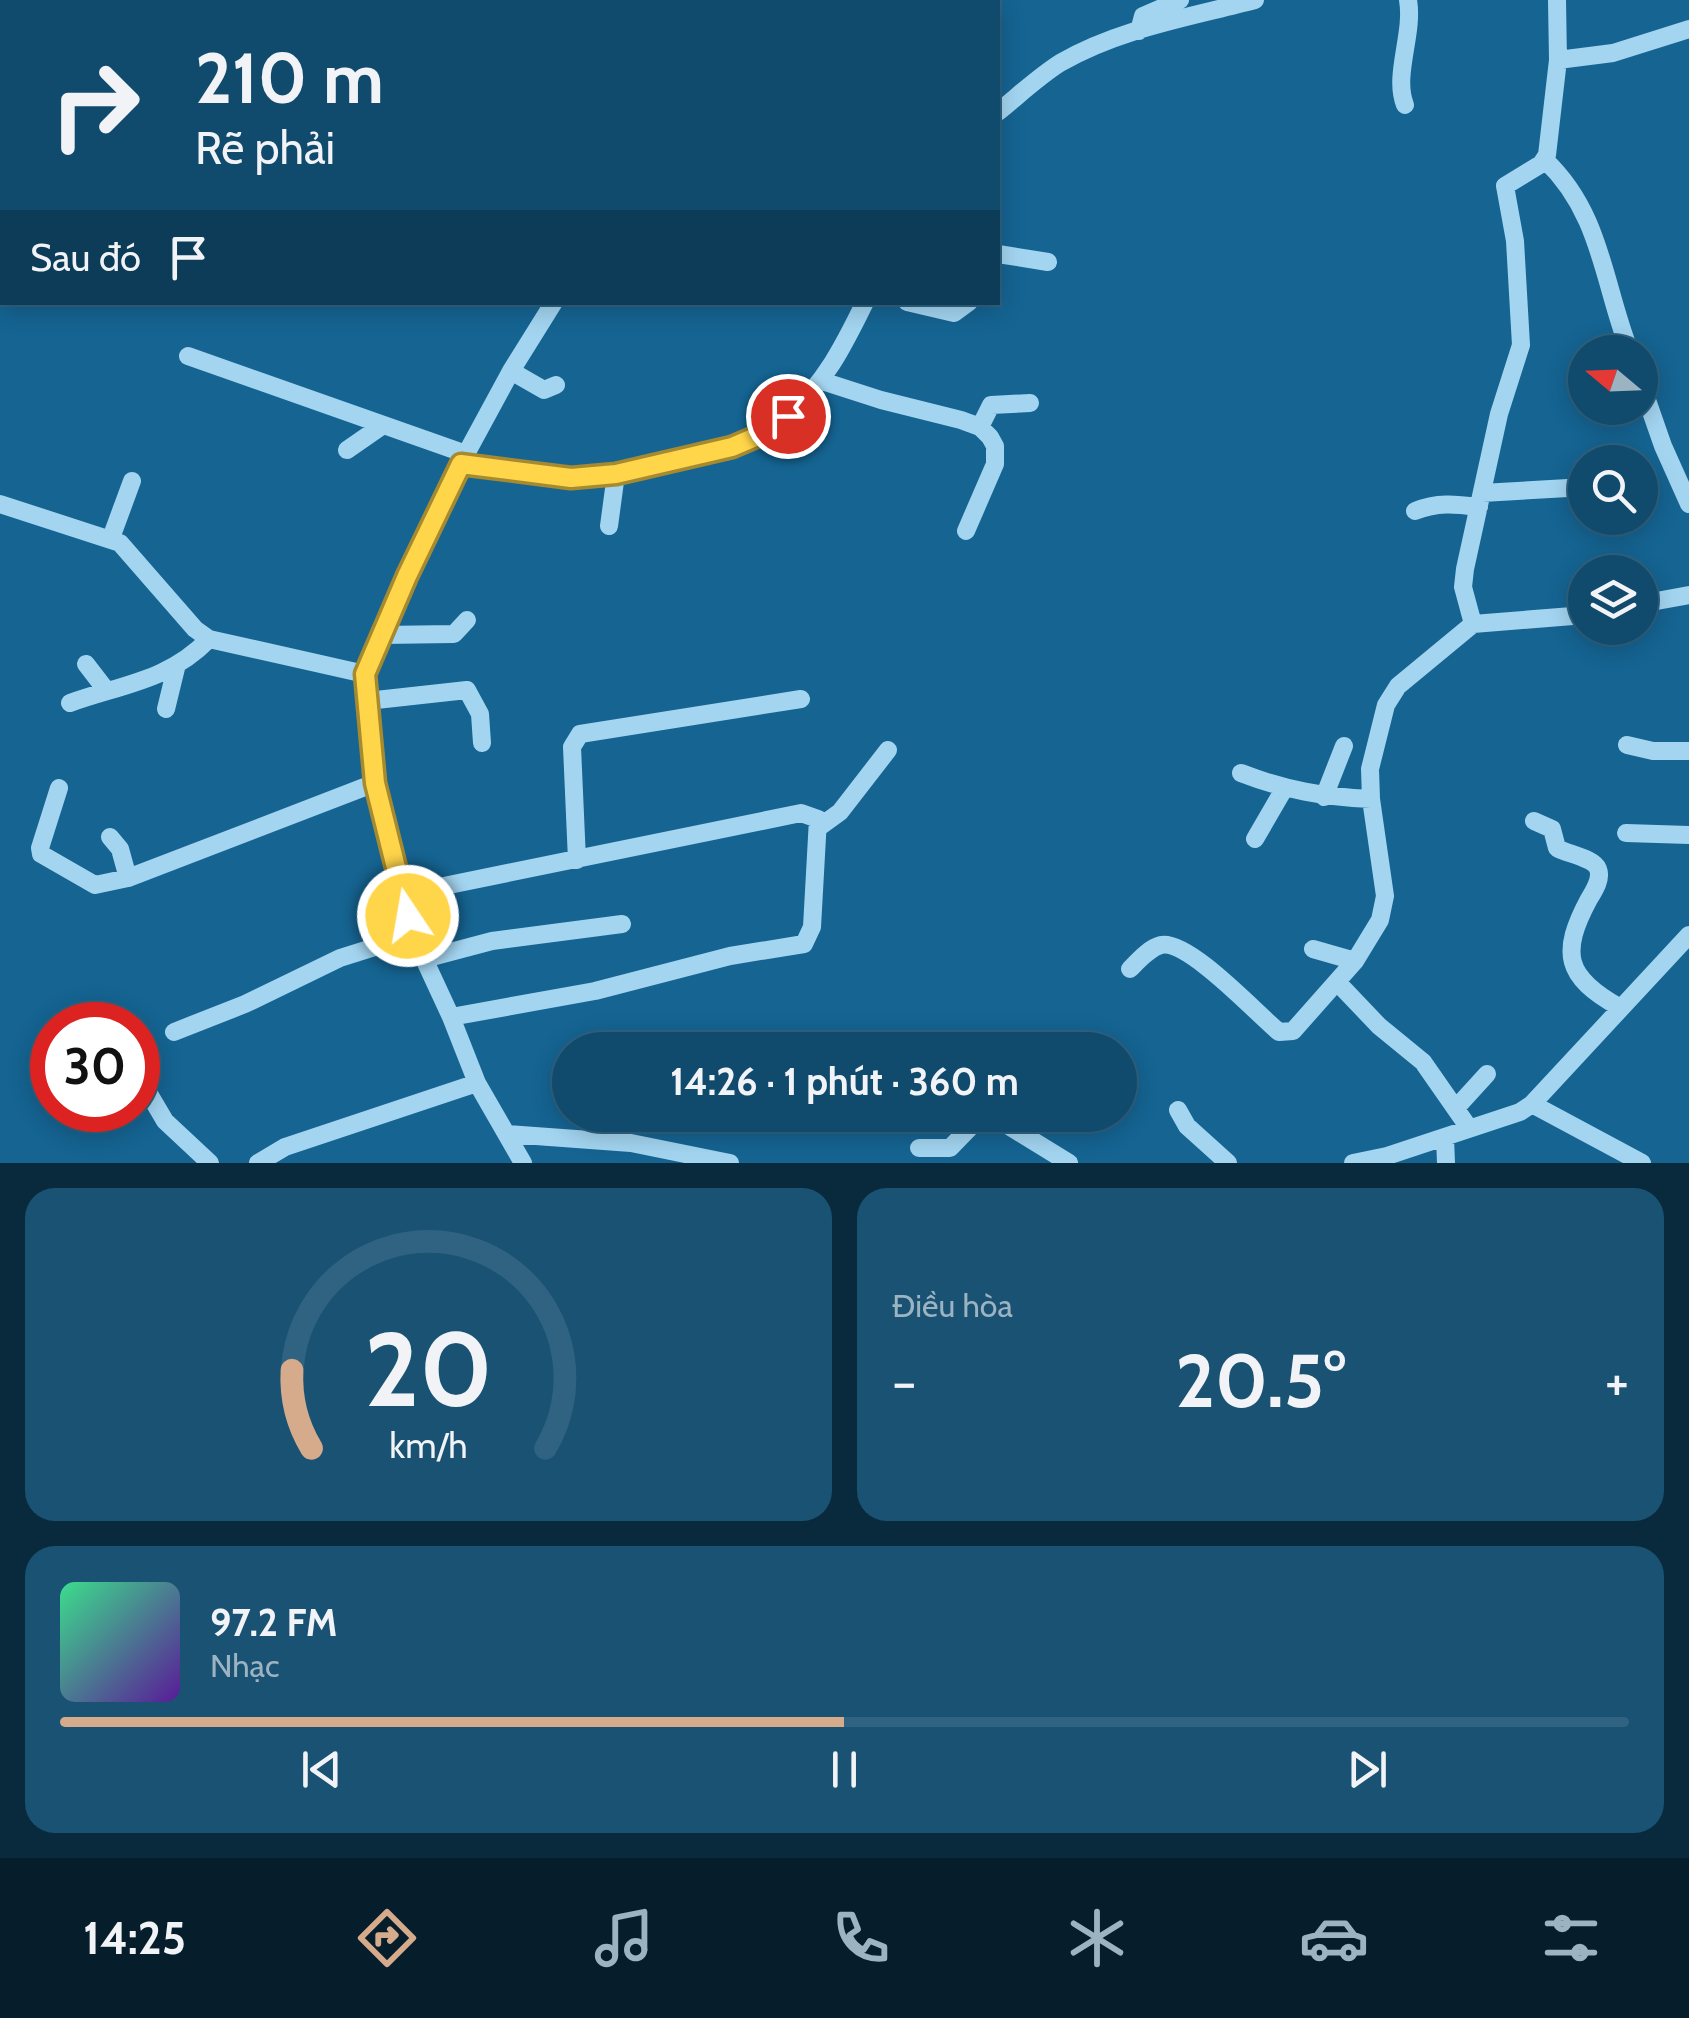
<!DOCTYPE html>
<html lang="vi">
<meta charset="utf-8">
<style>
body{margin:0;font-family:Cabin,sans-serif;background:#195273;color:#f1f3f6;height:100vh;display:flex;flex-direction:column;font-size:38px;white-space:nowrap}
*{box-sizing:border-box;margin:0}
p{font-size:32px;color:#9cb3c2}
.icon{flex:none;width:55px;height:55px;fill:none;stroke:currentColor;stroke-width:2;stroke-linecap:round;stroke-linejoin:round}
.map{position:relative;height:1163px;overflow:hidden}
.panel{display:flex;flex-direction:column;gap:25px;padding:25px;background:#09293c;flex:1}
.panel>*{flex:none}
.top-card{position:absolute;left:0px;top:0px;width:1000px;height:305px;box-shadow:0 5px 25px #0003,0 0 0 2px #306381;background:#104b6e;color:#f1f3f6;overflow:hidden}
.needle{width:65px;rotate:289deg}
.buttons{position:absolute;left:1568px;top:335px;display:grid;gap:20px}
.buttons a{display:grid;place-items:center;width:90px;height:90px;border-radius:50%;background:#104b6e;box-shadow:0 5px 25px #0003,0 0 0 2px #306381;font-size:50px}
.speed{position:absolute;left:30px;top:1002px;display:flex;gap:20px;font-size:50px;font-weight:700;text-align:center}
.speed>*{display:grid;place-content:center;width:130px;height:130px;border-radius:50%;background:#104b6e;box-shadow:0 5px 25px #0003,0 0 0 2px #306381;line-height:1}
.speed .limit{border:15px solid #d22;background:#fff;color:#111}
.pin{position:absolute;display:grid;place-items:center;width:85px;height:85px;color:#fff;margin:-42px;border:5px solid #fff;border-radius:50%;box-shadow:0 2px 10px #0007}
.me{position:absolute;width:110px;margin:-55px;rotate:348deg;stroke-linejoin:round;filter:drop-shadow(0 0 8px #0008)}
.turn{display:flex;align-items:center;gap:35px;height:210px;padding:0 30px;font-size:45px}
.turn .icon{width:130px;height:130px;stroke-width:2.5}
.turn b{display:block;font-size:70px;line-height:85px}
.then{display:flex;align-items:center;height:95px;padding:0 30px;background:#0003;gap:20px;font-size:38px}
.big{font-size:75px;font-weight:700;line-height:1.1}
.panel .widget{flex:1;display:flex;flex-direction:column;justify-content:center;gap:15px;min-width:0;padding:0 35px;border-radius:30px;background:#195273}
.panel .dial{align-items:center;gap:0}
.dial svg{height:260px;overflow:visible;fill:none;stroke:#306381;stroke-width:7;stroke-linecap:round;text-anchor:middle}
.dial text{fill:#f1f3f6;stroke:none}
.song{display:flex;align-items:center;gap:30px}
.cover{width:120px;height:120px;border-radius:15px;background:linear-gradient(135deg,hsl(150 70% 55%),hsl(270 70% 35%))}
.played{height:10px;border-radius:5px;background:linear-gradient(90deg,#d6ab8b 50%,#306381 50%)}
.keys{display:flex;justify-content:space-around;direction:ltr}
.heat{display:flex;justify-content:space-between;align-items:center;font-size:55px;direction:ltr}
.panel .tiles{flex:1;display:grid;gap:25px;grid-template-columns:1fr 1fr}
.widget:last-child{grid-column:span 2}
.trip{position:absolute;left:552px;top:1032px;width:585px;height:100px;border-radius:50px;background:#104b6e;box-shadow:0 5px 25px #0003,0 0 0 2px #306381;font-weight:700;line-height:100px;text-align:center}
.dock{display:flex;height:160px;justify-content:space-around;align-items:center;background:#061e2c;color:#9cb3c2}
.dock .icon{width:70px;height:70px}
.dock .current{color:#d6ab8b}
.dock b{font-size:45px;color:#f1f3f6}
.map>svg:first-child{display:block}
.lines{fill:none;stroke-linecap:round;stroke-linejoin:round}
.minor{stroke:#a3d5f1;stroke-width:18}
.route-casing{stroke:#a68a30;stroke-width:25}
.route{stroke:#ffd54a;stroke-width:18}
</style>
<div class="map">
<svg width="1689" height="1163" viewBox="0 0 1689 1163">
<rect width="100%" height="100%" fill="#156492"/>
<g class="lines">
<!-- minor -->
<path class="minor" d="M52,0V2
M118,2L122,0
M526,2L527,0
M1139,31L1143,16L1180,0
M1558,60L1613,53L1689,29
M0,97L2,92
M1405,105C1393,75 1414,34 1408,0
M998,112C1018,96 1038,77 1060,63C1118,29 1190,17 1255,0
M1545,160C1602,214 1603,284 1630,352
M998,254L1048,262
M907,302L954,313L969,302
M188,356L466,454
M511,371L544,390L556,385
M1640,380L1663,446L1689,504
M822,381L881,400L961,420L980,427L990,437L995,446V464L966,531
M980,427L991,405L1030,403
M347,450L383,425
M461,464C496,469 532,477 568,478C622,480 746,451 787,416C824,385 844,345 865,302
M1482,493L1568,488
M0,504L120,543L195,629L209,639L365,674
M1415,511C1437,502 1455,504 1479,507
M609,526L616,474
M111,538L132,481
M1640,604L1689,595
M1473,624L1463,587L1465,569L1499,414L1521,345L1515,241L1505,186L1541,164L1547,155L1558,60L1557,0
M381,635L454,634L467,620
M86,664L106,690
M367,701L467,690L480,714L482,743
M70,703C123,684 168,681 209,639
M166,709L176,668
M1627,745L1653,751H1689
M1241,773C1285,790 1324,797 1371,799
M59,788L40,848L41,854L95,885L128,878L375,783
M1324,797L1344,746
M1534,821L1552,829L1557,848C1567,854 1594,858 1598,869C1602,879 1594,891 1589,899C1560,953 1565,977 1619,1007
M818,828L840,812L888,750
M1626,833L1689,835
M110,837L120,849L128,878
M1255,839L1284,789
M577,860L572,747L580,734L801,699
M405,894L801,813L818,819L812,927L804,944L730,956L595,991L451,1017
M1313,949L1355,961
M424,959L492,941L622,924
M1130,969C1138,961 1149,948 1161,945C1188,939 1257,1014 1279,1032L1293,1031L1355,961L1380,920L1385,896L1371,799L1370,769L1386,705L1398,686L1473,624L1585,615
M1338,983L1379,1026L1423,1062L1469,1128
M174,1032L245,1004L340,958L413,935
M989,1050L992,1047
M145,1087L165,1121L210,1163
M1532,1104L1642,1163
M1456,1108L1487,1074
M1178,1110L1187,1126L1228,1163
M991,1115L1069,1163
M507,1134L631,1143L730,1163
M1445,1137L1446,1163
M919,1148H950L982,1115
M258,1163L285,1147L477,1083
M523,1163L477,1083L451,1017L413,935L375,783L365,674L407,576L466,454L511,371L554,302
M1353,1163L1387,1156L1520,1112L1532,1104L1689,935"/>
</g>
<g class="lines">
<!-- route casing -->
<g class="route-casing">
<path id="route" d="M408,916L375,783L365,674L407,576L461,464L571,478L616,474L732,447L760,435L788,416"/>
</g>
<!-- route -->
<use href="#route" class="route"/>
</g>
</svg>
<div class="buttons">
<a><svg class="needle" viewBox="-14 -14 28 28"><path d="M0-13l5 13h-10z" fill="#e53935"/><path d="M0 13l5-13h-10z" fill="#9cb3c2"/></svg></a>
<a><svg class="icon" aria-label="search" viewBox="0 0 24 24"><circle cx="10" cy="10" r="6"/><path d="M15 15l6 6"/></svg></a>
<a><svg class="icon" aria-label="layers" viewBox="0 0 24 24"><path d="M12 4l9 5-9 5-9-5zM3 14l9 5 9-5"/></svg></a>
</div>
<div class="speed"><div class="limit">30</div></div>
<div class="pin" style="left:788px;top:416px;background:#d93025"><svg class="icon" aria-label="arrive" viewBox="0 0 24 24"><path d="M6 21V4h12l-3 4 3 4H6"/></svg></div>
<svg class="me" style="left:408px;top:916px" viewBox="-20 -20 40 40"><circle r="17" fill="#ffd54a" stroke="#fff" stroke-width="3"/><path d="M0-11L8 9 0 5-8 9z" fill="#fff"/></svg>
<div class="trip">14:26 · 1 phút · 360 m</div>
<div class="top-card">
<div class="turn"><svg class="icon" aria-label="right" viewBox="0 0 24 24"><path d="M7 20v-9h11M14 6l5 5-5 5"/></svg><div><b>210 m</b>Rẽ phải</div></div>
<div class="then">Sau đó<svg class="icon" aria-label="arrive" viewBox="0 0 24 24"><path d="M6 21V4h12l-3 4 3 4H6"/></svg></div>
</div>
</div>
<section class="panel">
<div class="tiles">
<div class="widget dial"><svg viewBox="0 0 100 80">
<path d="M14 69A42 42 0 1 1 86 69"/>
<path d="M14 69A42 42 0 0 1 8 45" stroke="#d6ab8b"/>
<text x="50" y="56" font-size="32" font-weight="700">20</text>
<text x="50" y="72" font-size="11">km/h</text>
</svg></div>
<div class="widget"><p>Điều hòa</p>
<div class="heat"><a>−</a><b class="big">20.5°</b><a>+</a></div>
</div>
<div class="widget">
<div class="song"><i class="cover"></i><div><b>97.2 FM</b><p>Nhạc</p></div></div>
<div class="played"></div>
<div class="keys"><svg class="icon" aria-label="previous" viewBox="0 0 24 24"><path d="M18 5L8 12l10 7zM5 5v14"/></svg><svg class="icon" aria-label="pause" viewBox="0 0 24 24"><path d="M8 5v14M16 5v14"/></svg><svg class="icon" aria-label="next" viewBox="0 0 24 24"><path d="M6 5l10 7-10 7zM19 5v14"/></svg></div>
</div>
</div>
</section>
<nav class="dock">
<b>14:25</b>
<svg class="icon current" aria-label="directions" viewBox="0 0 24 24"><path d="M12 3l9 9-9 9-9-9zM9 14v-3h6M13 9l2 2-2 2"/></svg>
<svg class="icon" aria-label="music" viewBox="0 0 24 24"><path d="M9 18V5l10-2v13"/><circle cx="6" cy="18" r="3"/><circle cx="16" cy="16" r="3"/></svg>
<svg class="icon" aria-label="phone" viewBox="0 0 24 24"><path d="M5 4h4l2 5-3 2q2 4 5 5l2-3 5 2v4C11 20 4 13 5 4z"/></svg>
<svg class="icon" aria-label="climate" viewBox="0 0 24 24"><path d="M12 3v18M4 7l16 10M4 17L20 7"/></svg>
<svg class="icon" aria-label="car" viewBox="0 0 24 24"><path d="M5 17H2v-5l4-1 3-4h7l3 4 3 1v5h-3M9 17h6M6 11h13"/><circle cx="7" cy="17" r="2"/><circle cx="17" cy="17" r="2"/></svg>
<svg class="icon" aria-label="filters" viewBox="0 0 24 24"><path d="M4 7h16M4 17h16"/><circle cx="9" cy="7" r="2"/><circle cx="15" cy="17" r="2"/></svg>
</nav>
